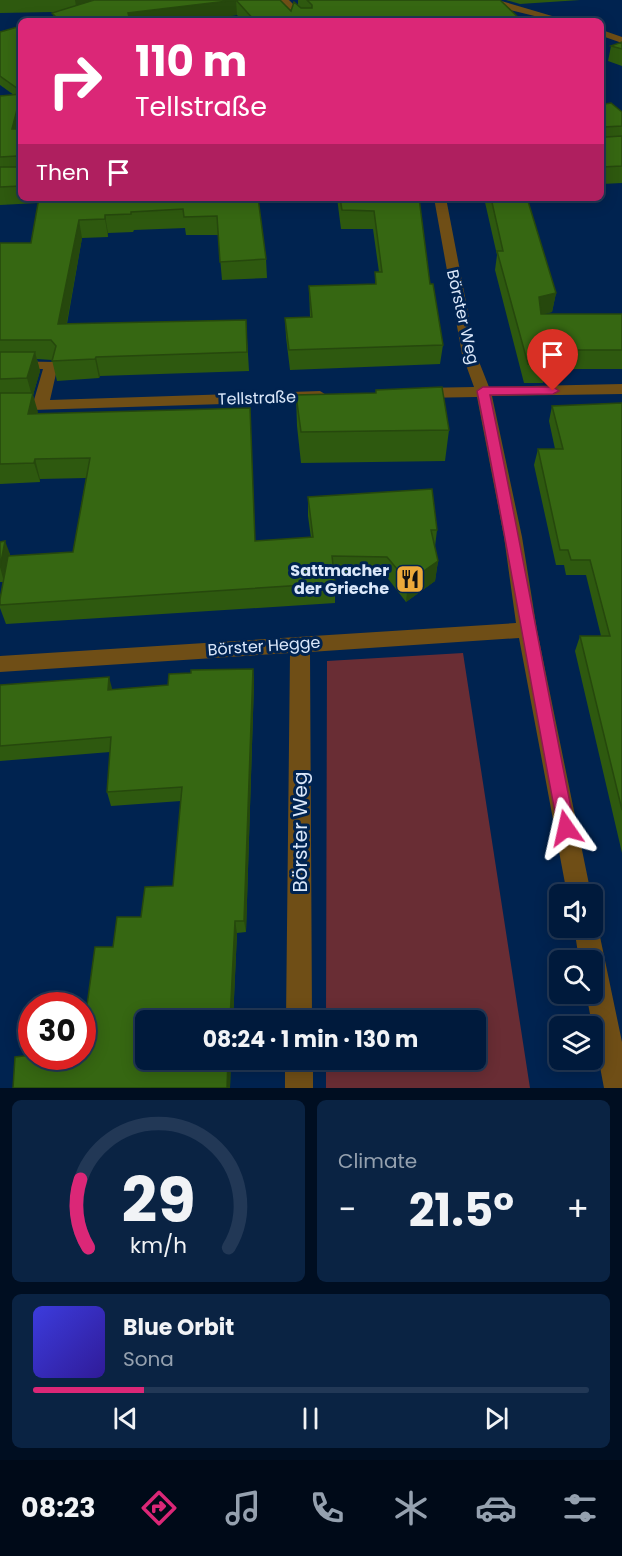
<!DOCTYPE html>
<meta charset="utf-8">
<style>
body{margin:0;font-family:Poppins,sans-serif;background:#0a2343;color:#f1f3f6;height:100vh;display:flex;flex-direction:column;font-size:22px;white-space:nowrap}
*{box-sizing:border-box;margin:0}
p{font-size:20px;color:#95a1af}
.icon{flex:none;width:33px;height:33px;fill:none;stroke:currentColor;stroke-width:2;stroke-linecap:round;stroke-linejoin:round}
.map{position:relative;height:1088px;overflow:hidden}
.panel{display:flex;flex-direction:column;gap:12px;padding:12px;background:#000e21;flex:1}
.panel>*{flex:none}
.top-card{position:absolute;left:18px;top:18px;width:586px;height:183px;border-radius:9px;box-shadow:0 3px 15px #0003,0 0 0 2px #223856;background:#db2777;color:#fff;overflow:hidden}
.fabs{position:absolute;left:549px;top:884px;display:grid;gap:12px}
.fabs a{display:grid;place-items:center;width:54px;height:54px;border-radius:9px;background:#001a3c;box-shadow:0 3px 15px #0003,0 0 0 2px #223856;font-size:30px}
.speed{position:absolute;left:18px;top:992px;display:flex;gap:12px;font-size:30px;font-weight:700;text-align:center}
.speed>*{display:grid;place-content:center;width:78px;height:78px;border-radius:50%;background:#001a3c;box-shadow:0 3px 15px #0003,0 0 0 2px #223856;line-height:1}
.speed .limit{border:9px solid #d22;background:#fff;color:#111}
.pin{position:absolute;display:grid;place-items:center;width:51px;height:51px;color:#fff;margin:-62px -26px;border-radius:50% 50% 50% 0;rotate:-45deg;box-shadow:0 0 6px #0007}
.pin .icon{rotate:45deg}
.me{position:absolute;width:66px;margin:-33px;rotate:349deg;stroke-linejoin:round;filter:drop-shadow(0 0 4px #0008)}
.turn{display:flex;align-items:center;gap:21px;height:126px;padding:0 18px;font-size:27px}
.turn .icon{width:78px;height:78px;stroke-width:2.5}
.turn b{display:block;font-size:42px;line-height:51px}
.then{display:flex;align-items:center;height:57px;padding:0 18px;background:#0003;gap:12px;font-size:22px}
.big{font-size:45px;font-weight:700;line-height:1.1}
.panel .widget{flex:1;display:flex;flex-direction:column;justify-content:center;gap:9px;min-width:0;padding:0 21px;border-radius:9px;background:#0a2343}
.panel .dial{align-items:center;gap:0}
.dial svg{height:156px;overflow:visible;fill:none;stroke:#223856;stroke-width:7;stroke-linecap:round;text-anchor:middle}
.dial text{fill:#f1f3f6;stroke:none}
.song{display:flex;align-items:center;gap:18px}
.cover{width:72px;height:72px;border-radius:9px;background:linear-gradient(135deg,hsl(240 70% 55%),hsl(250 70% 35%))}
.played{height:6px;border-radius:3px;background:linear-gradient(90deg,#db2777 20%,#223856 20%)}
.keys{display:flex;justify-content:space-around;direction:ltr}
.heat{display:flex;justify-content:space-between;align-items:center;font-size:33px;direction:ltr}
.panel .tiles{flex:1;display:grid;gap:12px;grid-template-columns:1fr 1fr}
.widget:last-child{grid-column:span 2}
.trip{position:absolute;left:135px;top:1010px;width:351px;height:60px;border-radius:9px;background:#001a3c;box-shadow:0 3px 15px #0003,0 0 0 2px #223856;font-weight:700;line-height:60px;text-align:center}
.menu{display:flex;height:96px;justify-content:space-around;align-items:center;background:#000a18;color:#95a1af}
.menu .icon{width:42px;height:42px}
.menu .on{color:#db2777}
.menu b{font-size:27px;color:#f1f3f6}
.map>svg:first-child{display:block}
.green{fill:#692d34}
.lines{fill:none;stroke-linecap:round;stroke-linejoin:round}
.minor{fill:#6f4e16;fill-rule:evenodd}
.wall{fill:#2e590f}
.shaded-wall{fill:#26480d}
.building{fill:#366712;stroke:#26480d;stroke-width:1.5}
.route{fill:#db2777;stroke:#8e194d;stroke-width:1.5}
.labels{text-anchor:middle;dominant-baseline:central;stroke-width:6;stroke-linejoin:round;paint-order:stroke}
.street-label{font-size:16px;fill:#dbe8fa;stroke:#002350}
.poi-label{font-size:16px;font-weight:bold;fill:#dbe8fa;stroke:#002350;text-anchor:end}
.near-street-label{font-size:20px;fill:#dbe8fa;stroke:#002350}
</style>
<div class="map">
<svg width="622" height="1088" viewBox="0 0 622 1088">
<rect width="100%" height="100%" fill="#002350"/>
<!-- green -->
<path class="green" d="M463,653L530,1088H326V1059H476V1020H326L327,661Z"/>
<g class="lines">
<!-- minor -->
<path class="minor" d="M280,0H289L310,21H301Z
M470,0H498L569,21H555Z
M602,30L622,37V43L602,36Z
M434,198H446L476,354L489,387L622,384V394L492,396L522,537L537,630L591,894H567L519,638L310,652L312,1020H286L290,653L0,672V656L516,623L504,537L477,397L420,398L412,393L420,388L474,387L462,354Z
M0,361L56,362L58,365L50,400L320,391L328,396L320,401L0,411V401L34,400L43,369H0Z
M592,917L598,927L622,1042V1088H604L586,993H592V960H579L574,927H592Z
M285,1059H313V1088H285Z"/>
</g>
<!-- wall -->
<path class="wall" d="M0,0H280L291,11L298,5V0H500L522,21H242L237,15L186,21H54L53,12L0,13Z
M506,0H580L520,4Z
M21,26V125L20,129H21V198H258L266,259L267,278L222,280L218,235H186L185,228L134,230L133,232L108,233V237L82,238L67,324L246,320L249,371L100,376L99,378L57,381L52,360L37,359L40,371L33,395L37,414L256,541L311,538L308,516V497L437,530L435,547L438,561L435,581L406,602L386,576L334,575L335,583V603L6,624L0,608V599L3,582H0V542L10,554V556L73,552L86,478L40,479V482L0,484V243H31L38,203L0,205V96L14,95L0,85V32Z
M622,42V66L608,61L611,46Z
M602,100L605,104L622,112V183L602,184Z
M337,198H419L430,284L443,345L440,364L290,370L286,337L285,318L310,317L309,286L375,284V272H379L373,229H341Z
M484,198H527L556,293L552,312L542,314H622V369H546L543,383H524L495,270L497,255Z
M376,390L449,430L445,461L301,463L297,426L296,395L376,393Z
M622,403V853L575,651L580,636H601L586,575H566L564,565H556L534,465L538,449H555L549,421L552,406Z
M253,669L254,683L246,932L237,933L233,1020H146L231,1059L230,1088H13L82,1056L113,947L141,917L173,886L181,801L111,806L107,792L110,752L0,761V685L112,690L168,685L191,673Z"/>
<!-- shaded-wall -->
<path class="shaded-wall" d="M75,0H116L77,12Z
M236,0L237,15L186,21H129L128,13Z
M21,94V125L16,146L12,129Z
M105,215L108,233V237L105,219Z
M79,220L82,238L63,343L58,324Z
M556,293L552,312L535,316L539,297Z
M35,352L40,371L33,395L38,412L33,434L28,414L32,396L27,378Z
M96,357L100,376L99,378L95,359Z
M35,459L40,479V482L34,463Z
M5,541L10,554L4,582L0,567Z
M438,561L435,581L406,602L408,582Z
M253,669L254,683L246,932L244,921Z
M109,677L113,692L108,690Z
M235,921L237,933L233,1020H230Z
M228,1059H231L230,1088H227Z"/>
<!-- building -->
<path class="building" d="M94,0H280L291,11L294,2L301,8H312V5L307,0H500L522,21H255L236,0L128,13L130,21H60L52,13Z
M21,26V91L0,76V32Z
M622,42V49L611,46Z
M21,94L12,129H21V186L0,187V167H17L19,164L17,156L0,157V96Z
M602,100L605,104L611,103L622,112V126L604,127V135L606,137L622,136V166L602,167Z
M39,198H258L266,259L220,262L217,216L184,217L183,209L131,212V214L105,215V219L79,220L58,324L246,320L247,352L96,357L95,359L52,361L56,346L51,340H0V243H31Z
M340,198H419L430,284H433L443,345L289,350L285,318L312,317L309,286L376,284L375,272H382L374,211L342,210Z
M491,198H527L556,293L539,297L541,314H622V350H545L547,364H528L497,251H503Z
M0,352H35L27,378L0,379Z
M442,387L449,430L301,432L296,395L376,393V390Z
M0,393H33L28,414L250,408L255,541L313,537L308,497L432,489L437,530H431L438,561L408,582L387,557L332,556L335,583L0,605V599L8,556L73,552L90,458L35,459L34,463L0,464Z
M622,403V810L580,636H610L590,560H571L568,550H560L538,449H563L552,406Z
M5,541L0,567V542Z
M253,669L244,921H235L230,1020H146V1059H228L227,1088H13L15,1057L32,1055V1056H82V1042L95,947H113L117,917H141L145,887L173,886L182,787L107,792L111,737L0,746V685L109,677L108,690L168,685L169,674L191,673V670Z"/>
<!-- route -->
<path class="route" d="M483,387H553L559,391L553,394L490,395C520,539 546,684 575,828L573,834L566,836L560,834L558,828C530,682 506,536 477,391Z"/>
<!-- icons -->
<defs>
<g id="restaurant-square" transform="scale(1.5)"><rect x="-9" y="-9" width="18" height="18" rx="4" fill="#eca93a" stroke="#002350"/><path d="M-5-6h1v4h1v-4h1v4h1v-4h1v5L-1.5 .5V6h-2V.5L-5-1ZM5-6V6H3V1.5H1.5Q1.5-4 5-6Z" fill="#111"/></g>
</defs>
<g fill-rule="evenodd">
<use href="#restaurant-square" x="410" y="579"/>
</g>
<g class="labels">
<!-- street labels -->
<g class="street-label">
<text transform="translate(463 317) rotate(77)">Börster Weg</text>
<text transform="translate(257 398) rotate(-2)">Tellstraße</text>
<text transform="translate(264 646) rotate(-4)">Börster Hegge</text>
</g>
<!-- poi labels -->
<g class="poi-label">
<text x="389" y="570">Sattmacher<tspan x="389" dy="18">der Grieche</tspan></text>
</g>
<!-- near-street labels -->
<g class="near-street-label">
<text transform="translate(300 832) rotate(-90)">Börster Weg</text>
</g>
</g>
</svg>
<div class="fabs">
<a><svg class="icon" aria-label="sound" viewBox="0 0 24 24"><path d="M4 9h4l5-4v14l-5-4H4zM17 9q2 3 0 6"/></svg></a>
<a><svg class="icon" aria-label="search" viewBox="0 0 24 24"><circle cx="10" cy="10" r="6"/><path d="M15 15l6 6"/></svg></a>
<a><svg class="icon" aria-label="layers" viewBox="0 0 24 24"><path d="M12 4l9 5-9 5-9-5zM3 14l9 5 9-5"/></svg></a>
</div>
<div class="speed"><div class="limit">30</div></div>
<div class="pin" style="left:553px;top:391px;background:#d93025"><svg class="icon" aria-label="arrive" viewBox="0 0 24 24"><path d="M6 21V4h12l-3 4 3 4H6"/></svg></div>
<svg class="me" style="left:566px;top:828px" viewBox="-20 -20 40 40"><path d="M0-17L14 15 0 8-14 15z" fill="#db2777" stroke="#fff" stroke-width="4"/></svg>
<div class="trip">08:24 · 1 min · 130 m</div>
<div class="top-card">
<div class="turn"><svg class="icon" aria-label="right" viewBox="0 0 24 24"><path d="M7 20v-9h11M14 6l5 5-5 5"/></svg><div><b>110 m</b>Tellstraße</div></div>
<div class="then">Then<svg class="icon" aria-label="arrive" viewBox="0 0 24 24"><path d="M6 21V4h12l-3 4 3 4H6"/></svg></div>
</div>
</div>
<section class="panel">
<div class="tiles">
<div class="widget dial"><svg viewBox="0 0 100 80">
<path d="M14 69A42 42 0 1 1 86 69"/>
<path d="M14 69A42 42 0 0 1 10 34" stroke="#db2777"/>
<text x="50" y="56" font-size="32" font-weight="700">29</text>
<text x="50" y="72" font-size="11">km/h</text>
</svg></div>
<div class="widget"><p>Climate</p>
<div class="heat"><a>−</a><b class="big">21.5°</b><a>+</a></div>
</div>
<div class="widget">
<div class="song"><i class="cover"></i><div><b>Blue Orbit</b><p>Sona</p></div></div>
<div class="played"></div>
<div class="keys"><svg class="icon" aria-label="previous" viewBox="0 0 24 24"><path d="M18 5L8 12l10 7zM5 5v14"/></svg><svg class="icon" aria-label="pause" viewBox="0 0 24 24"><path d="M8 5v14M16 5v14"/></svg><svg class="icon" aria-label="next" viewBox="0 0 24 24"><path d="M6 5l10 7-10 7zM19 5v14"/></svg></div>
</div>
</div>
</section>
<nav class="menu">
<b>08:23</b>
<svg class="icon on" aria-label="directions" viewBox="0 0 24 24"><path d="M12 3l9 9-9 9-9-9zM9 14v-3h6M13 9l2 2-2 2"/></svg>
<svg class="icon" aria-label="music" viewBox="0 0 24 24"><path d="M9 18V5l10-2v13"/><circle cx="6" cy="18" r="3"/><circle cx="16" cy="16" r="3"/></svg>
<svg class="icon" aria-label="phone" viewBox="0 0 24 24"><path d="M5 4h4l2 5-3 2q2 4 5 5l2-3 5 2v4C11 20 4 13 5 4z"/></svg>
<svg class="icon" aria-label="climate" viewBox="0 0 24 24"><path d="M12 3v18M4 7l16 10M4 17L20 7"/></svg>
<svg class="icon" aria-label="car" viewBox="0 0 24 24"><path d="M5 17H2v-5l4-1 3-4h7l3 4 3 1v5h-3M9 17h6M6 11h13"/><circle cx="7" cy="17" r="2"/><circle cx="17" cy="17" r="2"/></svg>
<svg class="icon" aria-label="filters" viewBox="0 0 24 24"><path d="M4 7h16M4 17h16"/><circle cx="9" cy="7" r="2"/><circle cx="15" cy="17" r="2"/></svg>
</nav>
